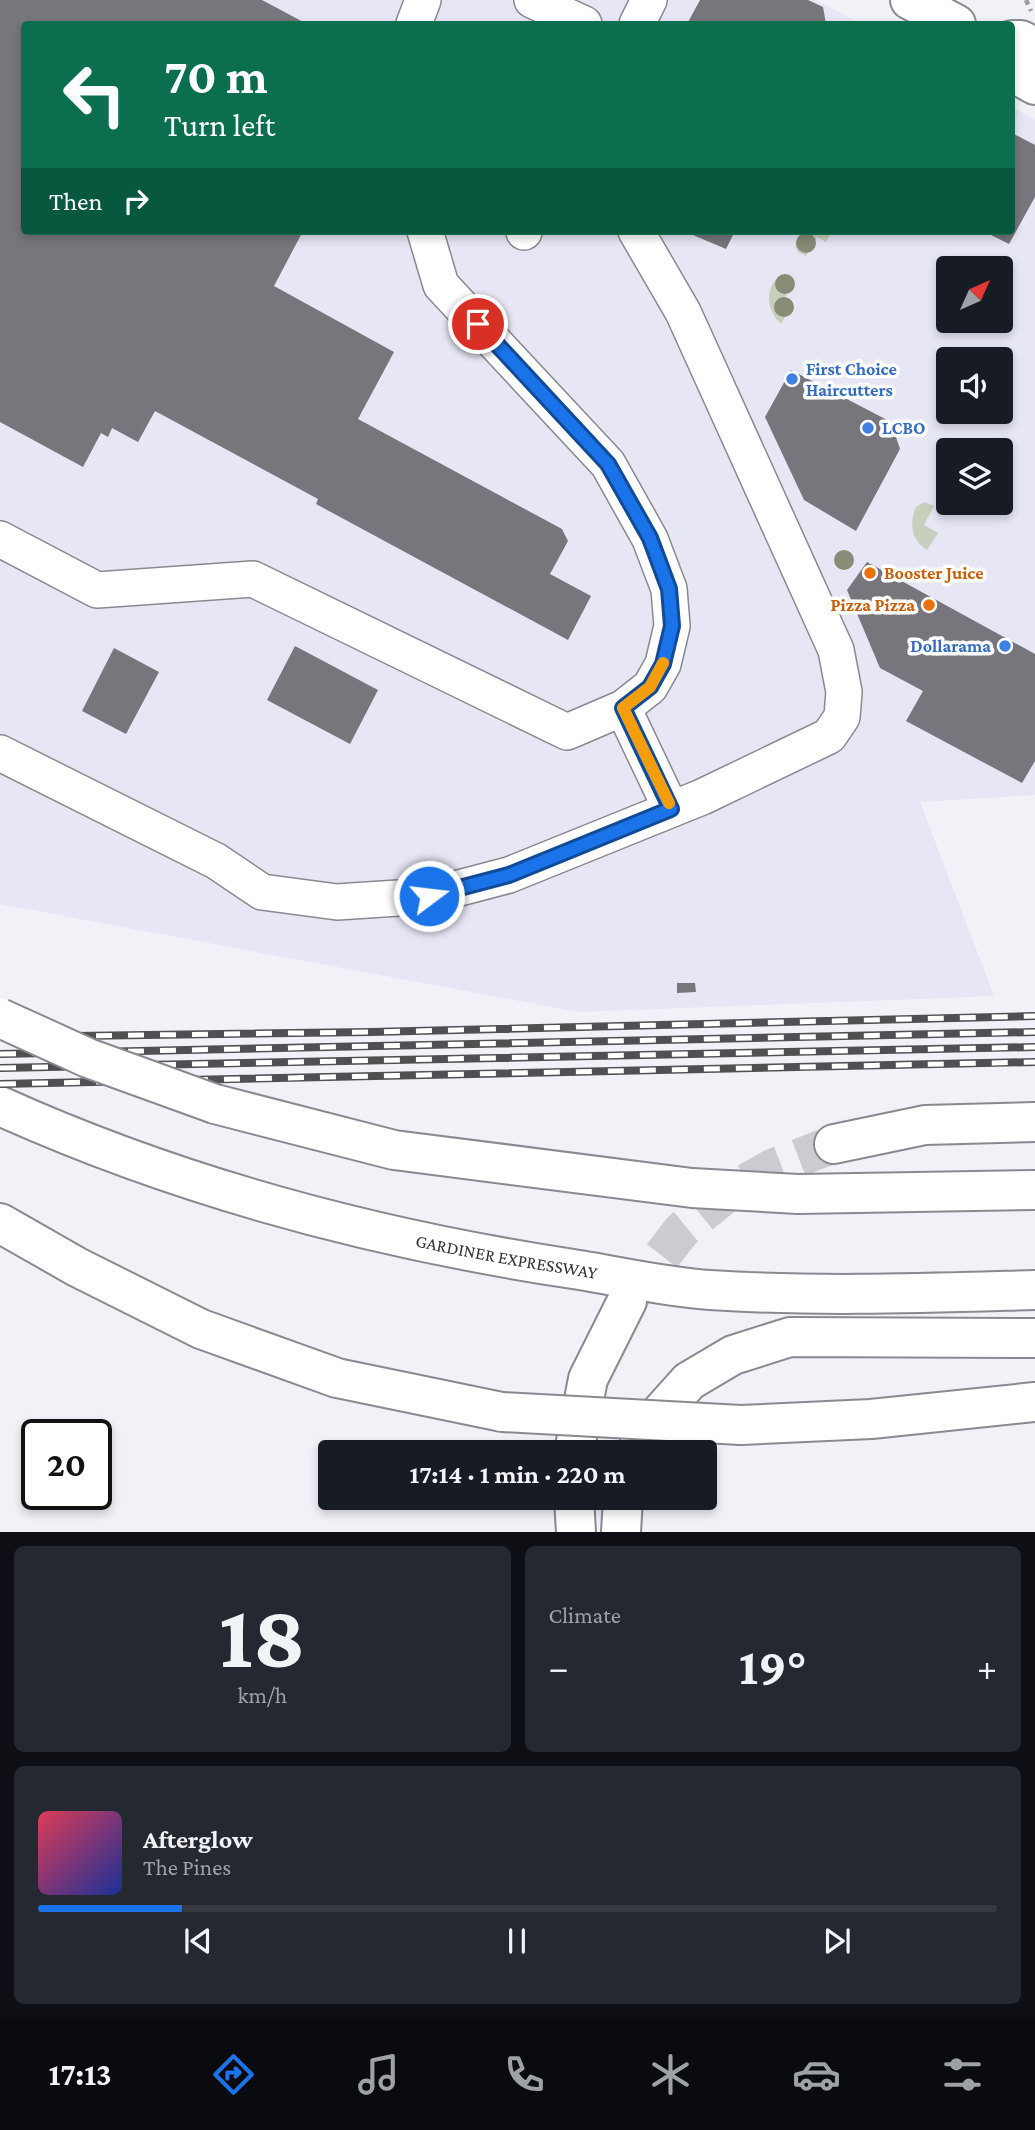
<!DOCTYPE html>
<meta charset="utf-8">
<style>
body{margin:0;font-family:"Crimson Pro",serif;background:#242831;color:#f1f3f6;height:100vh;display:flex;flex-direction:column;font-size:26px;white-space:nowrap}
*{box-sizing:border-box;margin:0}
p{font-size:23px;color:#9ea1a6}
.icon{flex:none;width:38px;height:38px;fill:none;stroke:currentColor;stroke-width:2;stroke-linecap:round;stroke-linejoin:round}
.map{position:relative;height:1532px;overflow:hidden}
.panel{display:flex;flex-direction:column;gap:14px;padding:14px;background:#0d0f14;flex:1}
.panel>*{flex:none}
.top-card{position:absolute;left:21px;top:21px;width:994px;height:214px;border-radius:7px;box-shadow:0 4px 10px #0003;background:#0b6e4f;color:#fff;overflow:hidden}
.needle{width:46px;rotate:45deg}
.controls{position:absolute;left:936px;top:256px;display:grid;gap:14px}
.controls a{display:grid;place-items:center;width:77px;height:77px;border-radius:7px;background:#171b24;box-shadow:0 4px 10px #0003;font-size:35px}
.speed{position:absolute;left:21px;top:1419px;display:flex;gap:14px;font-size:35px;font-weight:700;text-align:center}
.speed>*{display:grid;place-content:center;width:91px;height:91px;border-radius:50%;background:#171b24;box-shadow:0 4px 10px #0003;line-height:1}
.speed .limit{border:4px solid #111;border-radius:10px;background:#fff;color:#111}
.pin{position:absolute;display:grid;place-items:center;width:60px;height:60px;color:#fff;margin:-30px;border:4px solid #fff;border-radius:50%;box-shadow:0 2px 7px #0007}
.me{position:absolute;width:77px;margin:-38px;rotate:75deg;stroke-linejoin:round;filter:drop-shadow(0 0 5px #0008)}
.turn{display:flex;align-items:center;gap:24px;height:147px;padding:0 28px;font-size:32px}
.turn .icon{width:91px;height:91px;stroke-width:2.5}
.turn b{display:block;font-size:49px;line-height:60px}
.then{display:flex;align-items:center;height:66px;padding:0 28px;background:#0003;gap:14px;font-size:26px}
.big{font-size:52px;font-weight:700;line-height:1.1}
.panel .card{flex:1;display:flex;flex-direction:column;justify-content:center;gap:10px;min-width:0;padding:0 24px;border-radius:10px;background:#242831}
.panel .dial{align-items:center;gap:0}
.dial b{font-size:91px;line-height:1}
.song{display:flex;align-items:center;gap:21px}
.cover{width:84px;height:84px;border-radius:10px;background:linear-gradient(135deg,hsl(350 70% 55%),hsl(230 70% 35%))}
.played{height:7px;border-radius:4px;background:linear-gradient(90deg,#1a73e8 15%,#363941 15%)}
.keys{display:flex;justify-content:space-around;direction:ltr}
.heat{display:flex;justify-content:space-between;align-items:center;font-size:38px;direction:ltr}
.panel .tiles{flex:1;display:grid;gap:14px;grid-template-columns:1fr 1fr}
.card:last-child{grid-column:span 2}
.trip{position:absolute;left:318px;top:1440px;width:399px;height:70px;border-radius:7px;background:#171b24;box-shadow:0 4px 10px #0003;font-weight:700;line-height:70px;text-align:center}
.tabs{display:flex;height:112px;justify-content:space-around;align-items:center;background:#090b0e;color:#9ea1a6}
.tabs .icon{width:49px;height:49px}
.tabs .active{color:#1a73e8}
.tabs b{font-size:32px;color:#f1f3f6}
.map>svg:first-child{display:block}
.built{fill:#e6e6f5;fill-rule:evenodd}
.green{fill:#c9cfbd}
.building{fill:#76767c}
.lines{fill:none;stroke-linecap:round;stroke-linejoin:round}
.highway-tunnel{stroke:#cbcbd1;stroke-width:38;stroke-dasharray:38 19;stroke-linecap:butt}
.minor-casing{stroke:#898990;stroke-width:38}
.major-casing{stroke:#898990;stroke-width:42}
.highway-casing{stroke:#898990;stroke-width:42}
.path{stroke:#99999e;stroke-width:4.5;stroke-dasharray:5 5;stroke-linecap:butt}
.minor{stroke:#fff;stroke-width:35}
.major{stroke:#fff;stroke-width:38}
.highway{stroke:#fff;stroke-width:38}
.rail-casing{stroke:#505053;stroke-width:8}
.rail{stroke:#fff;stroke-width:5;stroke-dasharray:16;stroke-linecap:butt}
.highway-bridge-casing{stroke:#898990;stroke-width:42;stroke-linecap:butt}
.highway-bridge{stroke:#fff;stroke-width:38}
.tree{fill:#868c75}
.route-casing{stroke:#114b97;stroke-width:18}
.route{stroke:#1a73e8;stroke-width:12}
.slow{stroke:#f59e0b;stroke-width:12}
.shop-dot{fill:#3f7fe0;stroke:#fff;stroke-width:2.5}
.food-dot{fill:#e8710a;stroke:#fff;stroke-width:2.5}
.labels{text-anchor:middle;dominant-baseline:central;stroke-width:7;stroke-linejoin:round;paint-order:stroke}
.shop-label{font-size:18px;font-weight:bold;fill:#366cbe;stroke:#fff;text-anchor:start}
.food-label{font-size:18px;font-weight:bold;fill:#c56008;stroke:#fff;text-anchor:start}
.street-label{font-size:18px;fill:#323235;stroke:#fff}
</style>
<div class="map">
<svg width="1035" height="1532" viewBox="0 0 1035 1532">
<rect width="100%" height="100%" fill="#f1f1f8"/>
<!-- built -->
<path class="built" d="M0,0H816L861,24H24V231H1012V107L1035,120V795L920,802L994,996L579,1012L0,904ZM948,268H1001V320H948ZM948,359H1001V411H948ZM948,450H1001V502H948Z"/>
<!-- green -->
<path class="green" d="M804,231H832L826,242L817,237L806,256L798,252C793,243 797,238 804,231Z
M779,277L789,278L793,283L783,301L792,305L781,324C768,312 763,290 779,277Z
M956,441L962,443L963,447L961,450H948V474L944,481H941C930,468 941,447 956,441Z
M924,502L934,506L924,525L938,533L927,550C911,540 909,523 916,507Z"/>
<!-- building -->
<path class="building" d="M0,0H262L307,24H24V231H303L274,286L394,352L358,419L562,529L568,541L550,574L591,596L568,640L316,504L318,499L155,411L138,442L112,428L108,437L101,433L83,467L0,422Z
M700,0H808L823,7L826,24H687Z
M1012,133L1035,145V197L1009,244L983,231H1012Z
M691,231H735L726,249L693,235Z
M791,370L891,422L900,449L856,531L804,500L765,417Z
M867,562L1035,654V761L1022,783L906,721L923,691L880,668L847,590Z
M295,646L378,690L350,744L267,700Z
M114,648L159,672L126,734L82,711Z
M677,983H695L696,992L677,993Z"/>
<g class="lines">
<!-- highway-tunnel -->
<path class="highway-tunnel" d="M627,1301L682,1230L726,1194L772,1168L834,1144"/>
<!-- minor casing -->
<g class="minor-casing">
<path id="minor" d="M532,0L584,24
M414,24L423,0
M637,24L649,0
M524,231V232
M0,539L97,590L253,579L567,732L623,708L650,687L663,664L672,626L669,589L650,539L608,464L441,285L425,231
M623,708L671,809
M0,753L216,861L262,892L337,902L429,896L509,875L702,797L829,736L842,717L844,692L836,650L683,312L636,231"/>
</g>
<!-- major casing -->
<g class="major-casing">
<path id="major" d="M910,0L956,24
M1012,40H1021L1035,48
M1012,72L1035,85"/>
</g>
<!-- highway casing -->
<g class="highway-casing">
<g id="highway">
<path d="M215,1104L394,1150L692,1188L798,1194L1035,1190"/>
<path id="s1" d="M0,1106C182,1188 375,1239 573,1269C618,1276 664,1287 710,1290C818,1297 926,1293 1035,1290"/>
<path d="M834,1144L925,1125L1035,1122"/>
<path d="M0,1223L77,1267L201,1329L337,1378L502,1412"/>
<path d="M741,1425L871,1419L1035,1402"/>
<path d="M574,1452L588,1379L627,1301"/>
<path d="M636,1452L655,1419L689,1381L733,1355L790,1337L1035,1338"/>
<path d="M574,1498L576,1532"/>
<path d="M621,1532L623,1498"/>
</g>
</g>
<!-- path -->
<path class="path" d="M1026,0L1031,11"/>
<!-- minor -->
<use href="#minor" class="minor"/>
<!-- major -->
<use href="#major" class="major"/>
<!-- highway -->
<use href="#highway" class="highway"/>
<!-- rail casing -->
<g class="rail-casing">
<path id="rail" d="M0,1037L371,1032L1035,1016
M0,1054L1035,1032
M0,1068L1035,1047
M0,1084L1035,1062"/>
</g>
<!-- rail -->
<use href="#rail" class="rail"/>
<!-- highway-bridge casing -->
<g class="highway-bridge-casing">
<path id="highway-bridge" d="M0,1018L88,1058L215,1104
M502,1412L741,1425"/>
</g>
<!-- highway-bridge -->
<use href="#highway-bridge" class="highway-bridge"/>
</g>
<!-- trees -->
<g class="tree">
<circle cx="806" cy="243" r="10"/>
<circle cx="785" cy="284" r="10"/>
<circle cx="784" cy="307" r="10"/>
<circle cx="844" cy="560" r="10"/>
</g>
<g class="lines">
<!-- route casing -->
<g class="route-casing">
<path id="route" d="M429,896L509,875L671,809L623,708L650,687L663,664L672,626L669,589L650,538L608,464L478,324"/>
</g>
<!-- route -->
<use href="#route" class="route"/>
<!-- slow -->
<path class="slow" d="M663,663L650,687L623,708L669,803"/>
</g>
<!-- markers -->
<g class="shop-dot">
<circle cx="792" cy="379" r="7"/>
<circle cx="868" cy="428" r="7"/>
<circle cx="1005" cy="646" r="7"/>
</g>
<g class="food-dot">
<circle cx="870" cy="573" r="7"/>
<circle cx="929" cy="605" r="7"/>
</g>
<g class="labels">
<!-- shop labels -->
<g class="shop-label">
<text x="806" y="369">First Choice<tspan x="806" dy="21">Haircutters</tspan></text>
<text x="882" y="428">LCBO</text>
<text x="991" y="646" text-anchor="end">Dollarama</text>
</g>
<!-- food labels -->
<g class="food-label">
<text x="884" y="573">Booster Juice</text>
<text x="915" y="605" text-anchor="end">Pizza Pizza</text>
</g>
<!-- street labels -->
<g class="street-label">
<text stroke="none"><textPath href="#s1" startOffset="530">GARDINER EXPRESSWAY</textPath></text>
</g>
</g>
</svg>
<div class="controls">
<a><svg class="needle" viewBox="-14 -14 28 28"><path d="M0-13l5 13h-10z" fill="#e53935"/><path d="M0 13l5-13h-10z" fill="#9ea1a6"/></svg></a>
<a><svg class="icon" aria-label="sound" viewBox="0 0 24 24"><path d="M4 9h4l5-4v14l-5-4H4zM17 9q2 3 0 6"/></svg></a>
<a><svg class="icon" aria-label="layers" viewBox="0 0 24 24"><path d="M12 4l9 5-9 5-9-5zM3 14l9 5 9-5"/></svg></a>
</div>
<div class="speed"><div class="limit">20</div></div>
<div class="pin" style="left:478px;top:324px;background:#d93025"><svg class="icon" aria-label="arrive" viewBox="0 0 24 24"><path d="M6 21V4h12l-3 4 3 4H6"/></svg></div>
<svg class="me" style="left:429px;top:896px" viewBox="-20 -20 40 40"><circle r="17" fill="#1a73e8" stroke="#fff" stroke-width="3"/><path d="M0-11L8 9 0 5-8 9z" fill="#fff"/></svg>
<div class="trip">17:14 · 1 min · 220 m</div>
<div class="top-card">
<div class="turn"><svg class="icon" aria-label="left" viewBox="0 0 24 24"><path d="M17 20v-9H6M10 6l-5 5 5 5"/></svg><div><b>70 m</b>Turn left</div></div>
<div class="then">Then<svg class="icon" aria-label="right" viewBox="0 0 24 24"><path d="M7 20v-9h11M14 6l5 5-5 5"/></svg></div>
</div>
</div>
<section class="panel">
<div class="tiles">
<div class="card dial"><b>18</b><p>km/h</p></div>
<div class="card"><p>Climate</p>
<div class="heat"><a>−</a><b class="big">19°</b><a>+</a></div>
</div>
<div class="card">
<div class="song"><i class="cover"></i><div><b>Afterglow</b><p>The Pines</p></div></div>
<div class="played"></div>
<div class="keys"><svg class="icon" aria-label="previous" viewBox="0 0 24 24"><path d="M18 5L8 12l10 7zM5 5v14"/></svg><svg class="icon" aria-label="pause" viewBox="0 0 24 24"><path d="M8 5v14M16 5v14"/></svg><svg class="icon" aria-label="next" viewBox="0 0 24 24"><path d="M6 5l10 7-10 7zM19 5v14"/></svg></div>
</div>
</div>
</section>
<nav class="tabs">
<b>17:13</b>
<svg class="icon active" aria-label="directions" viewBox="0 0 24 24"><path d="M12 3l9 9-9 9-9-9zM9 14v-3h6M13 9l2 2-2 2"/></svg>
<svg class="icon" aria-label="music" viewBox="0 0 24 24"><path d="M9 18V5l10-2v13"/><circle cx="6" cy="18" r="3"/><circle cx="16" cy="16" r="3"/></svg>
<svg class="icon" aria-label="phone" viewBox="0 0 24 24"><path d="M5 4h4l2 5-3 2q2 4 5 5l2-3 5 2v4C11 20 4 13 5 4z"/></svg>
<svg class="icon" aria-label="climate" viewBox="0 0 24 24"><path d="M12 3v18M4 7l16 10M4 17L20 7"/></svg>
<svg class="icon" aria-label="car" viewBox="0 0 24 24"><path d="M5 17H2v-5l4-1 3-4h7l3 4 3 1v5h-3M9 17h6M6 11h13"/><circle cx="7" cy="17" r="2"/><circle cx="17" cy="17" r="2"/></svg>
<svg class="icon" aria-label="filters" viewBox="0 0 24 24"><path d="M4 7h16M4 17h16"/><circle cx="9" cy="7" r="2"/><circle cx="15" cy="17" r="2"/></svg>
</nav>
